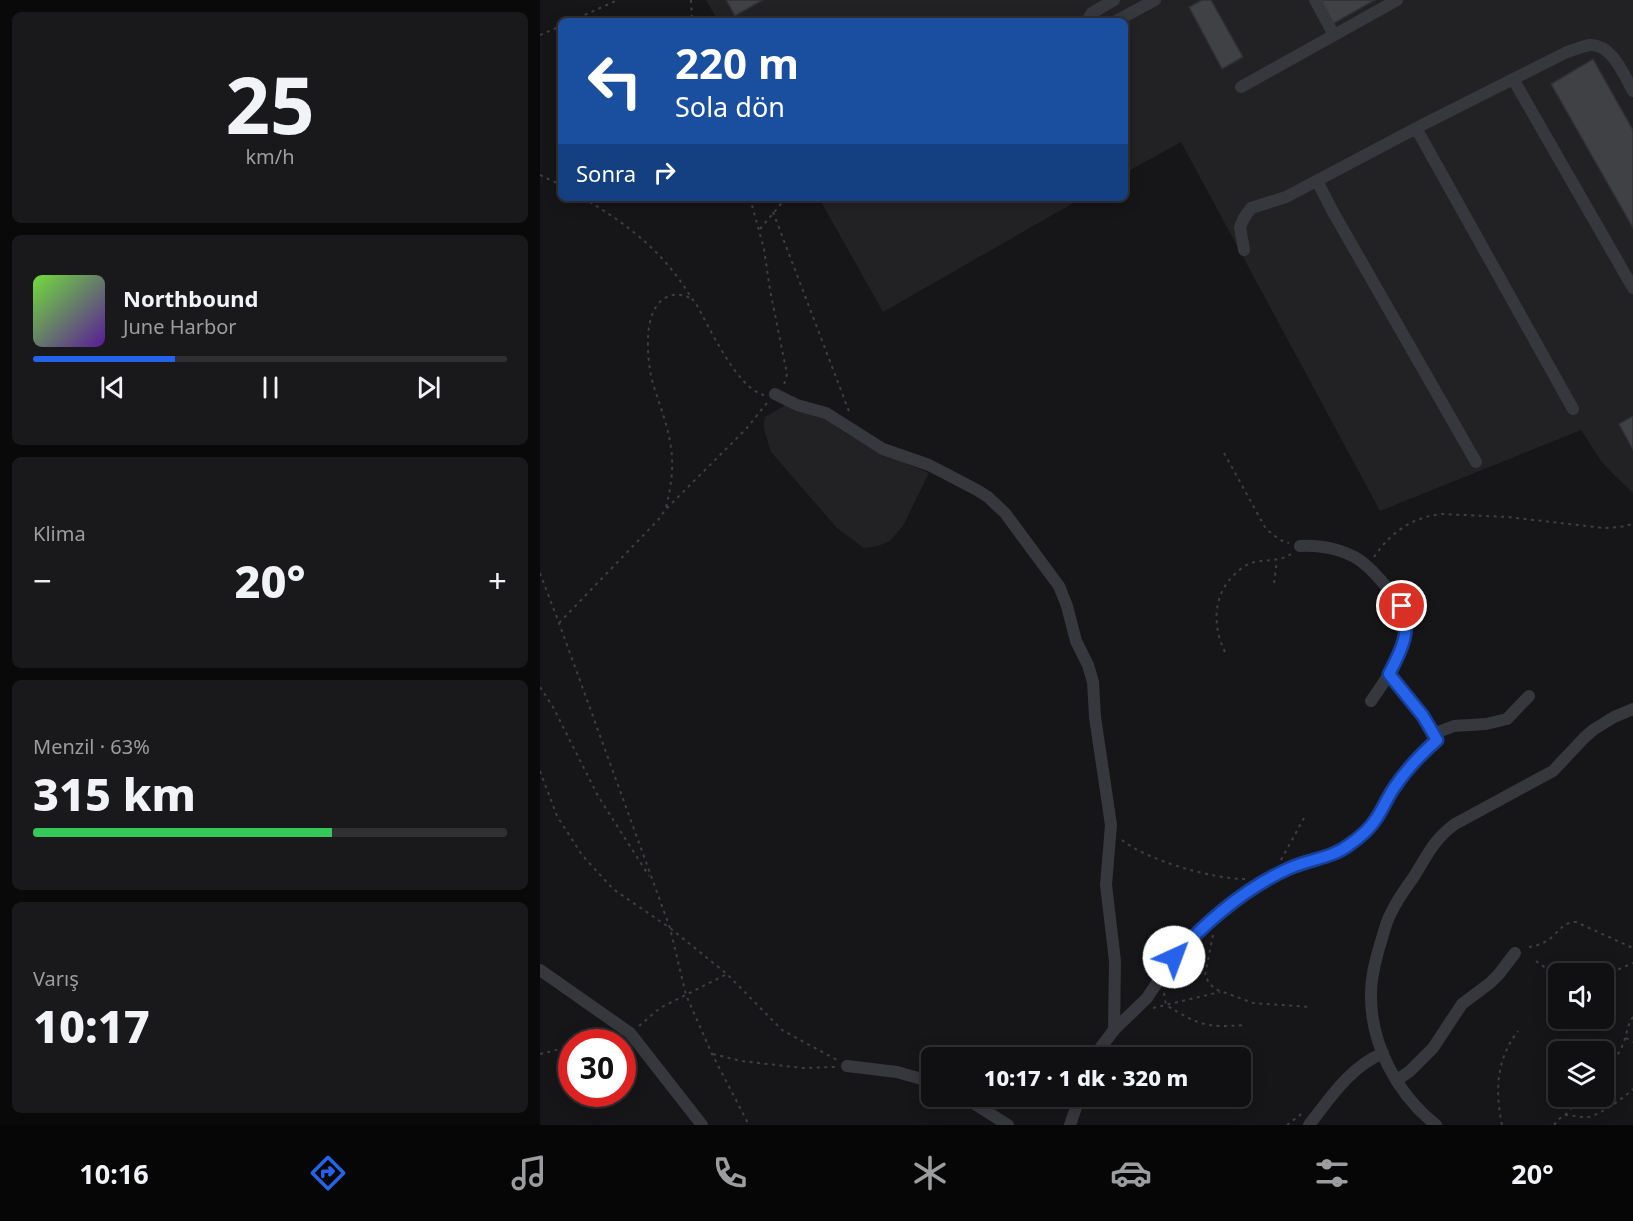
<!DOCTYPE html>
<html lang="tr">
<meta charset="utf-8">
<style>
body{margin:0;font-family:"Noto Sans",sans-serif;background:#19191b;color:#f1f3f6;height:100vh;display:flex;flex-direction:column;font-size:22px;white-space:nowrap}
*{box-sizing:border-box;margin:0}
p{font-size:20px;color:#9c9d9f}
.icon{flex:none;width:33px;height:33px;fill:none;stroke:currentColor;stroke-width:2;stroke-linecap:round;stroke-linejoin:round}
.map{position:relative;flex:1;overflow:hidden}
.panel{display:flex;flex-direction:column;gap:12px;padding:12px;background:#09090a;width:540px}
.panel>*{flex:none}
.guide{position:absolute;left:18px;top:18px;width:570px;height:183px;border-radius:9px;box-shadow:0 3px 15px #0003,0 0 0 2px #303032;background:#1a4fa0;color:#fff;overflow:hidden}
.fabs{position:absolute;left:1008px;top:963px;display:grid;gap:12px}
.fabs a{display:grid;place-items:center;width:66px;height:66px;border-radius:9px;background:#101012;box-shadow:0 3px 15px #0003,0 0 0 2px #303032;font-size:30px}
.speed{position:absolute;left:18px;top:1029px;display:flex;gap:12px;font-size:30px;font-weight:700;text-align:center}
.speed>*{display:grid;place-content:center;width:78px;height:78px;border-radius:50%;background:#101012;box-shadow:0 3px 15px #0003,0 0 0 2px #303032;line-height:1}
.speed .limit{border:9px solid #d22;background:#fff;color:#111}
.pin{position:absolute;display:grid;place-items:center;width:51px;height:51px;color:#fff;margin:-26px;border:3px solid #fff;border-radius:50%;box-shadow:0 2px 6px #0007}
.me{position:absolute;width:66px;margin:-33px;rotate:43deg;stroke-linejoin:round;filter:drop-shadow(0 0 4px #0008)}
.turn{display:flex;align-items:center;gap:21px;height:126px;padding:0 18px;font-size:27px}
.turn .icon{width:78px;height:78px;stroke-width:2.5}
.turn b{display:block;font-size:42px;line-height:51px}
.then{display:flex;align-items:center;height:57px;padding:0 18px;background:#0003;gap:12px;font-size:22px}
.big{font-size:45px;font-weight:800;line-height:1.1}
.panel .card{flex:1;display:flex;flex-direction:column;justify-content:center;gap:9px;min-width:0;padding:0 21px;border-radius:9px;background:#19191b}
.panel .dial{align-items:center;gap:0}
.dial b{font-size:78px;line-height:1}
.song{display:flex;align-items:center;gap:18px}
.cover{width:72px;height:72px;border-radius:9px;background:linear-gradient(135deg,hsl(100 70% 55%),hsl(270 70% 35%))}
.played{height:6px;border-radius:3px;background:linear-gradient(90deg,#2563eb 30%,#303032 30%)}
.keys{display:flex;justify-content:space-around;direction:ltr}
.heat{display:flex;justify-content:space-between;align-items:center;font-size:33px;direction:ltr}
.charge{height:9px;border-radius:4px;background:linear-gradient(90deg,#34c759 63%,#303032 0)}
.trip{position:absolute;left:381px;top:1047px;width:330px;height:60px;border-radius:9px;background:#101012;box-shadow:0 3px 15px #0003,0 0 0 2px #303032;font-weight:800;line-height:60px;text-align:center}
.tab-bar{display:flex;height:96px;justify-content:space-around;align-items:center;background:#060607;color:#9c9d9f}
.tab-bar .icon{width:42px;height:42px}
.tab-bar .active{color:#2563eb}
.tab-bar b{font-size:27px;color:#f1f3f6}
main{display:flex;flex:1;min-height:0}
.map>svg:first-child{display:block}
.built{fill:#222225}
.building{fill:#404145;stroke:#303034;stroke-width:1.5}
.lines{fill:none;stroke-linecap:round;stroke-linejoin:round}
.path{stroke:#3d3f44;stroke-width:2;stroke-dasharray:3 4.5;stroke-linecap:butt}
.minor{stroke:#37383d;stroke-width:12}
.route-casing{stroke:#184099;stroke-width:15}
.route{stroke:#2563eb;stroke-width:10}
</style>
<main>
<section class="panel">
<div class="card dial"><b>25</b><p>km/h</p></div>
<div class="card">
<div class="song"><i class="cover"></i><div><b>Northbound</b><p>June Harbor</p></div></div>
<div class="played"></div>
<div class="keys"><svg class="icon" aria-label="previous" viewBox="0 0 24 24"><path d="M18 5L8 12l10 7zM5 5v14"/></svg><svg class="icon" aria-label="pause" viewBox="0 0 24 24"><path d="M8 5v14M16 5v14"/></svg><svg class="icon" aria-label="next" viewBox="0 0 24 24"><path d="M6 5l10 7-10 7zM19 5v14"/></svg></div>
</div>
<div class="card"><p>Klima</p>
<div class="heat"><a>−</a><b class="big">20°</b><a>+</a></div>
</div>
<div class="card"><p>Menzil · 63%</p><b class="big">315 km</b><div class="charge"></div></div>
<div class="card"><p>Varış</p><b class="big">10:17</b></div>
</section>
<div class="map">
<svg width="1093" height="1125" viewBox="0 0 1093 1125">
<rect width="100%" height="100%" fill="#161618"/>
<!-- built -->
<path class="built" d="M166,0H1093V493L1073,474L1061,461L1041,430L840,511L641,142L585,173V21H178Z
M279,198H542L343,312Z
M245,405L282,417L309,435L339,452L389,473L363,526L350,541L338,546L324,548L297,528L231,452L224,429V421L225,417Z"/>
<!-- building -->
<path class="building" d="M186,0H223L195,16Z
M662,0H671L703,57L682,69L649,7Z
M774,0H835L789,26Z
M1053,59L1093,130V228L1011,84Z
M1093,416V450L1079,424Z"/>
<g class="lines">
<!-- path -->
<path class="path" d="M151,0L152,21
M31,21L78,0
M0,35L21,26
M0,175L21,185
M43,198C89,225 125,253 152,299L155,302C169,326 197,389 224,395
M210,198L224,249L230,290L247,374L244,385
M233,212L310,414
M220,229L246,198
M684,453L726,529L740,540L749,543
M126,507C131,487 134,468 131,448C128,423 117,400 111,376C107,354 103,311 125,298C134,293 143,294 152,299
M834,557C850,533 872,517 902,514L968,517L1064,528L1080,527L1093,524
M0,573L19,623L130,928L146,995L172,1054L209,1125
M734,583L737,561
M19,623L119,519L125,510L206,429L227,403
M685,652C672,626 673,594 695,574C700,569 708,563 715,562C728,559 739,562 751,554
M0,687L13,707L58,796L109,876
M0,771L17,816L42,855L73,889L130,928L187,974L242,1030L297,1060
M582,840C608,861 673,879 706,879
M741,860L764,818
M673,935L665,975L669,983L675,989L713,1003L770,1007
M989,947C997,946 1005,943 1012,937C1020,930 1024,922 1036,922L1093,948
M996,961L1007,969L1018,974
M1064,974L1077,970L1093,963
M624,993L626,1005C659,1025 666,1028 705,1025
M613,1008L680,992
M99,1026L120,1008L187,974
M1086,1038L1093,1042
M48,1042L76,1036
M0,1054L32,1046
M173,1054L201,1061L263,1068L295,1067
M1064,1072C1071,1063 1079,1055 1083,1044C1087,1035 1087,1025 1093,1017
M1025,1115C1033,1115 1041,1118 1049,1117C1061,1114 1084,1098 1093,1089
M747,1125L764,1112
M962,1125C955,1090 956,1060 978,1031
M1014,1125L1019,1119L1025,1115L1043,1096"/>
<!-- minor -->
<path class="minor" d="M775,0L794,35
M547,21L552,13L574,0
M576,21L615,0
M973,79L1093,288
M701,87L857,0
M876,128L1033,409
M777,181L793,212L936,462
M704,250L700,227L704,218L711,208L746,197L884,124L1027,52C1034,50 1042,46 1050,45C1072,44 1084,75 1093,91
M235,394L257,405L286,413L343,449L389,465L437,490L448,497L465,513L519,586L527,606L536,641L548,665L553,682L555,717L571,825L566,885L575,961L574,1030
M760,546C783,545 811,550 828,567C836,574 843,583 850,591C861,604 869,614 866,632C864,655 844,682 831,701
M849,674L883,716L897,741
M893,734L914,726L946,724L967,719L989,696
M0,970L90,1033L162,1125
M555,1058L561,1047L574,1030L607,998L634,957L666,925L714,888L732,877L766,861L796,854L819,837L835,821L844,804L866,771L897,740
M307,1066L357,1072L392,1082
M857,1080L870,1071L893,1048L922,1004L950,983L959,974L975,953
M422,1096L468,1125
M438,1106L502,1096
M530,1125L540,1096
M769,1125C791,1097 809,1068 843,1053
M896,1125C857,1094 830,1044 831,993C831,977 835,963 839,948C843,936 845,924 851,913C857,900 865,889 873,878C887,856 893,840 915,824L1013,771L1044,738L1053,730L1074,717L1093,709"/>
</g>
<g class="lines">
<!-- route casing -->
<g class="route-casing">
<path id="route" d="M634,957C666,922 707,887 750,868C770,859 792,858 809,845C819,838 829,830 836,819C843,809 847,798 854,788C866,770 881,754 897,740L883,716L849,674C861,651 872,631 862,606"/>
</g>
<!-- route -->
<use href="#route" class="route"/>
</g>
</svg>
<div class="fabs">
<a><svg class="icon" aria-label="sound" viewBox="0 0 24 24"><path d="M4 9h4l5-4v14l-5-4H4zM17 9q2 3 0 6"/></svg></a>
<a><svg class="icon" aria-label="layers" viewBox="0 0 24 24"><path d="M12 4l9 5-9 5-9-5zM3 14l9 5 9-5"/></svg></a>
</div>
<div class="speed"><div class="limit">30</div></div>
<div class="pin" style="left:862px;top:606px;background:#d93025"><svg class="icon" aria-label="arrive" viewBox="0 0 24 24"><path d="M6 21V4h12l-3 4 3 4H6"/></svg></div>
<svg class="me" style="left:634px;top:957px" viewBox="-20 -20 40 40"><circle r="19" fill="#fff"/><path d="M0-13L10 11 0 6-10 11z" fill="#2563eb"/></svg>
<div class="trip">10:17 · 1 dk · 320 m</div>
<div class="guide">
<div class="turn"><svg class="icon" aria-label="left" viewBox="0 0 24 24"><path d="M17 20v-9H6M10 6l-5 5 5 5"/></svg><div><b>220 m</b>Sola dön</div></div>
<div class="then">Sonra<svg class="icon" aria-label="right" viewBox="0 0 24 24"><path d="M7 20v-9h11M14 6l5 5-5 5"/></svg></div>
</div>
</div>
</main>
<nav class="tab-bar">
<b>10:16</b>
<svg class="icon active" aria-label="directions" viewBox="0 0 24 24"><path d="M12 3l9 9-9 9-9-9zM9 14v-3h6M13 9l2 2-2 2"/></svg>
<svg class="icon" aria-label="music" viewBox="0 0 24 24"><path d="M9 18V5l10-2v13"/><circle cx="6" cy="18" r="3"/><circle cx="16" cy="16" r="3"/></svg>
<svg class="icon" aria-label="phone" viewBox="0 0 24 24"><path d="M5 4h4l2 5-3 2q2 4 5 5l2-3 5 2v4C11 20 4 13 5 4z"/></svg>
<svg class="icon" aria-label="climate" viewBox="0 0 24 24"><path d="M12 3v18M4 7l16 10M4 17L20 7"/></svg>
<svg class="icon" aria-label="car" viewBox="0 0 24 24"><path d="M5 17H2v-5l4-1 3-4h7l3 4 3 1v5h-3M9 17h6M6 11h13"/><circle cx="7" cy="17" r="2"/><circle cx="17" cy="17" r="2"/></svg>
<svg class="icon" aria-label="filters" viewBox="0 0 24 24"><path d="M4 7h16M4 17h16"/><circle cx="9" cy="7" r="2"/><circle cx="15" cy="17" r="2"/></svg>
<b>20°</b>
</nav>
